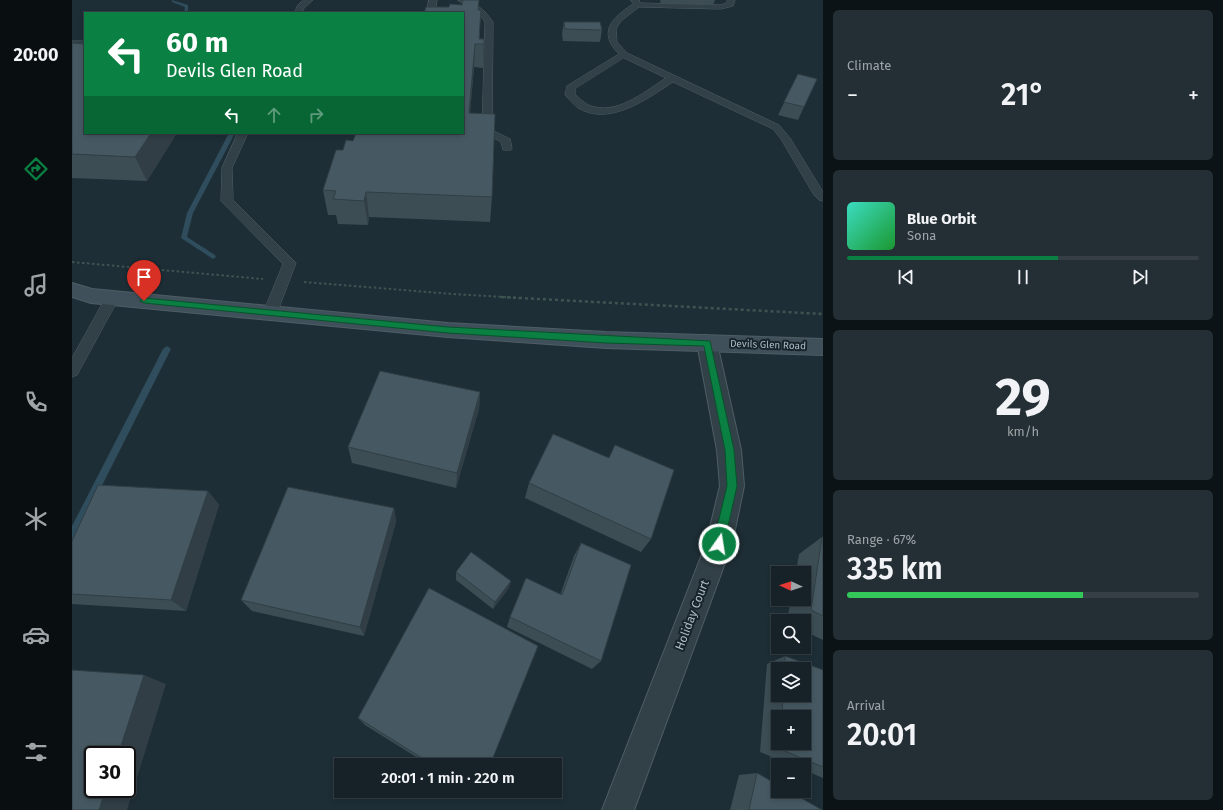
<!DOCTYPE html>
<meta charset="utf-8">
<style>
body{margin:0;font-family:"Fira Sans",sans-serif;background:#232f34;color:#f1f3f6;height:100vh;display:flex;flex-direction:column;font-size:15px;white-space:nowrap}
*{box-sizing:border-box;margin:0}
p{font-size:13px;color:#9ea4a8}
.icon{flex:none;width:22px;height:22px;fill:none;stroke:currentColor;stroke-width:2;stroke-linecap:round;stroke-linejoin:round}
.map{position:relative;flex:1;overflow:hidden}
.panel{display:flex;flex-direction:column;gap:10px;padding:10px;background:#0c1316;width:400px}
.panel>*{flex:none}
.hud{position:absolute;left:12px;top:12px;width:380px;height:122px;border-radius:0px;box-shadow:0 2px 6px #0003,0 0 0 1px #353f45;background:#0b8043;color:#fff;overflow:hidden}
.needle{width:26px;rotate:273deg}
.buttons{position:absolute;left:699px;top:566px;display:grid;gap:8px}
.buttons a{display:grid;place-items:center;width:40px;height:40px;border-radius:0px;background:#162228;box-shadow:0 2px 6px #0003,0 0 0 1px #353f45;font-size:20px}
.speed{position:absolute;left:12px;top:746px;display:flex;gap:8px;font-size:20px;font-weight:700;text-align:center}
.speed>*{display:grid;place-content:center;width:52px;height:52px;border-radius:50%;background:#162228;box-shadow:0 2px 6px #0003,0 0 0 1px #353f45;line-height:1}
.speed .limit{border:2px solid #111;border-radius:6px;background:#fff;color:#111}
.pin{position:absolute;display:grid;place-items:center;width:34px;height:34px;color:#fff;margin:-41px -17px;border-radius:50% 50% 50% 0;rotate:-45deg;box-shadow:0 0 4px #0007}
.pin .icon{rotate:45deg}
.me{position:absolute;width:44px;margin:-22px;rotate:13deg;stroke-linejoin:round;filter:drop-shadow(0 0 3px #0008)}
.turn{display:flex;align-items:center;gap:14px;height:84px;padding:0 16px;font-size:18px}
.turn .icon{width:52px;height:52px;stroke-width:2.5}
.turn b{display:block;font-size:28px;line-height:34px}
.lanes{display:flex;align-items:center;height:38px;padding:0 16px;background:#0003;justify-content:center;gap:20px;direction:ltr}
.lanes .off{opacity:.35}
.big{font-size:30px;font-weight:600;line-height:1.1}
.panel .card{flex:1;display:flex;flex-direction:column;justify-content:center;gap:6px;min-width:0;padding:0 14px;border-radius:6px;background:#232f34}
.panel .dial{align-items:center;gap:0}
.dial b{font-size:52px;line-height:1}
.song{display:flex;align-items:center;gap:12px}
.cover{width:48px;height:48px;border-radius:6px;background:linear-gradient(135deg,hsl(170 70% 55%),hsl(130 70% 35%))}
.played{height:4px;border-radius:2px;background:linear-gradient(90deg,#0b8043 60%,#353f45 60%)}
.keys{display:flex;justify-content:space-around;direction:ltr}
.heat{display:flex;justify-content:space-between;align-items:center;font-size:22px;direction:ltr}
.charge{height:6px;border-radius:3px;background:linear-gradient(90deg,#34c759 67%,#353f45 0)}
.trip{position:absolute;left:262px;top:758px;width:228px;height:40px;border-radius:0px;background:#162228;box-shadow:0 2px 6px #0003,0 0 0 1px #353f45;font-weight:600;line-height:40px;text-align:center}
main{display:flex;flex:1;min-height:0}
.tab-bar{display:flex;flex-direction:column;width:72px;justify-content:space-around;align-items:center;background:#090e10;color:#9ea4a8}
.tab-bar .icon{width:28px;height:28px}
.tab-bar .current{color:#0b8043}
.tab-bar b{font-size:18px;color:#f1f3f6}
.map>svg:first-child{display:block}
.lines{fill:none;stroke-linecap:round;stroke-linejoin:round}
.stream{fill:#2f4d5c;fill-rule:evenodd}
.service-casing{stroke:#4f5d65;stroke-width:1}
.minor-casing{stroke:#4f5d65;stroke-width:2}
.secondary-casing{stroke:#4f5d65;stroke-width:2}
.path-far1{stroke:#3e5451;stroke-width:2;stroke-dasharray:2.5 2.5;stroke-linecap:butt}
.path{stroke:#3e5451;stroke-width:2.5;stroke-dasharray:3 3;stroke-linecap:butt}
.service{fill:#324047;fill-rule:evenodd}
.minor{fill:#324047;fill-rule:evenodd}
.secondary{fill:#3f505a;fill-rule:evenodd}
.wall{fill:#3c4d54;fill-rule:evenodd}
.shaded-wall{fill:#313e45}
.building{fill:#465962;stroke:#313e45}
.route{fill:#0b8043;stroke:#07532c}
.labels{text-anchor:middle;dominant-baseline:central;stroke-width:4;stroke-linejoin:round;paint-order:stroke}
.street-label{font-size:10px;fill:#abbbc4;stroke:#17242b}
.near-street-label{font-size:12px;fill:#abbbc4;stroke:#17242b}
</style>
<main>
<nav class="tab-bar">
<b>20:00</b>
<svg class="icon current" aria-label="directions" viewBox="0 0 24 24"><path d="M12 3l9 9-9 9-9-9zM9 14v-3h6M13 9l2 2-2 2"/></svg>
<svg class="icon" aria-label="music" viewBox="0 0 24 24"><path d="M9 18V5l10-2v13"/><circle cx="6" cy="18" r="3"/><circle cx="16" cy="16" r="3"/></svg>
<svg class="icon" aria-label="phone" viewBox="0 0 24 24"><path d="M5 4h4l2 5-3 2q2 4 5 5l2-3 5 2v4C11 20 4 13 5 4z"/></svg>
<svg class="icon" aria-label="climate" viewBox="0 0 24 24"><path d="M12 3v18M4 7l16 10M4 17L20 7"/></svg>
<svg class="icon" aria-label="car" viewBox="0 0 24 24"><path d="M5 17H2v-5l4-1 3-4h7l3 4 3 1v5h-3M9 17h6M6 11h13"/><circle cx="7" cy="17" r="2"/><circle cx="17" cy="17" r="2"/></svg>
<svg class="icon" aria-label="filters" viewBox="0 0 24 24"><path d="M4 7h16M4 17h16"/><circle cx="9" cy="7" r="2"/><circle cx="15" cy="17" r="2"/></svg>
</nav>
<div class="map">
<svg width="751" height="810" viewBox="0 0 751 810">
<rect width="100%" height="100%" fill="#1e2e36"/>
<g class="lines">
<!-- stream -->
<path class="stream" d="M100,0L116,5V13H112L113,7L100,2Z
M157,133H163L121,213L115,237L143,255L144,257L141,259L109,238L115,213Z
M95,346L99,349L3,539L0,540V526L91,349Z"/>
<!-- service casing -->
<g class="service-casing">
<path id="service" d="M232,0H241L232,8L230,13H222L226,5Z
M357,0H365L363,13H355Z
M386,0C402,0 413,10 421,22L420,130L438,139L440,148L439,150H431L429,142L410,131L413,22L408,15Z
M559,0H567L568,3L648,5L655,3V0H663L661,6L649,9L567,7L549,21L544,29L545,42L555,53L707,125L718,138L751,192V201L747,200L742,195L709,139L701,129L601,82C576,98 538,127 506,108C502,105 498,100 495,97L493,95L495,86L547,54C525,32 540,18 561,4ZM552,58L594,78C575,90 548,113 523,107C515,106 509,100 503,94V89Z
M0,41H13V45H0Z
M166,133H176L160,168L161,200L224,263L205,313L203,316L198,318L193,316L191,313L211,264L149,201L150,168Z
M40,293L45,295L47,298L5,375L0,377V358L35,295Z"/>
</g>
<!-- minor casing -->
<g class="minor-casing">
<path id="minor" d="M635,335L642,338L645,343L669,450L672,486L660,544L562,810H530L634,544L648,486L645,450L625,343L628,338Z"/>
</g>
<!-- secondary casing -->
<g class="secondary-casing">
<path id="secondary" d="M0,283L20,289L376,323L534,332L751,339V355L534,348L376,337L19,303L0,297Z"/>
</g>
<!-- path-far1 -->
<path class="path-far1" d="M0,262L191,279
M232,282L381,294L448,298"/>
<!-- path -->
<path class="path" d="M429,297L751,314"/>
<!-- service -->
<use href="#service" class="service"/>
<!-- minor -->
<use href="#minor" class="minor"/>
<!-- secondary -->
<use href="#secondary" class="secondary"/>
</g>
<!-- wall -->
<path class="wall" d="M391,0H407V10L408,39H412L411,68L402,67L398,113L420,197L418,222L297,217L296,225L266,224L264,215H256L251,190L271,150L281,141L391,133L377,7L390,5Z
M588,0H643L641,5L589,4Z
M492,22L530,30L528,42L491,41L490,34Z
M0,43L105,133L75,181L0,178Z
M726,74L732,107L726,120L706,115Z
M408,392L407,409L384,488L280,463L276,447Z
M543,445L579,539L569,552L453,498L457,483L537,458Z
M136,491L147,505L114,611L0,604V541Z
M322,508L324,522L292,636L180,611L169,600Z
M750,537H751V640L732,631V621H715L719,599H732V573H724L727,554Z
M509,543L529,661L520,669L435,627L438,617L488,595L502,556Z
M384,572L439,581L436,589L421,609L384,580Z
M713,656L751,670V778L732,770V765H719L688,752L695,664ZM706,669H732V695H706ZM706,717H732V743H706Z
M286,718L418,765H357L293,725Z
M685,773L750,810H658L667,775Z
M398,791H407L406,794H404Z"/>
<!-- shaded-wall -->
<path class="shaded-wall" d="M403,44L402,67L396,137L397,113Z
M79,133H105L75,181L63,157Z
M294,192L297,217L296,225L292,201Z
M408,392L407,409L384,488L385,473Z
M136,491L147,505L114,611L99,600Z
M322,508L324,522L292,636L288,627Z
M439,581L436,589L421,609L423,602Z
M72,675L94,684L55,810H27L34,789H55V755H46Z"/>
<!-- building -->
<path class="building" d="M391,0H407L406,10H409L407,39H412V44H403L397,113L423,114L420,197L294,192L292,201L261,199L264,191L251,190L264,150H271L274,140L281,141L284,133H391V13H352L354,7H377L378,4L390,5Z
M492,22H528L530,30L493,29Z
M0,43L13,44V133H79L63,157L0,154Z
M726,74L745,79L732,107L712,102Z
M308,371L408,392L385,473L276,447Z
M481,434L537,458L543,445L602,470L579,539L457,483Z
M26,485L136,491L99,600L0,594V541Z
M216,487L322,508L288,627L169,600Z
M750,537H751V616L739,610Z
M509,543L559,565L529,661L438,617L454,578L490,595Z
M399,552L439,581L423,602L384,572Z
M357,588L466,646L418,765H361L286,718Z
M713,656L751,670V767L708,749L709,743H732V717H710L711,695H732V669H713Z
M0,670L72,675L46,755H21V789H34L27,810H0Z
M685,773L706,785V791H717L750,810H677Z
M402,791H407L406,794Z"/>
<!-- route -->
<path class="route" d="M72,298L376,327L638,341L662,450L665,486L652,544L651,548L647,549L643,548L641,544L655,486L653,450L632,346L534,343L376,333L72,303L68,301Z"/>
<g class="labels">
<!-- street labels -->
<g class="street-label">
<text transform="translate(696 345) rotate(2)">Devils Glen Road</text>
</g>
<!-- near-street labels -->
<g class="near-street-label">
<text transform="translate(620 615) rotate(-69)">Holiday Court</text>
</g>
</g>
</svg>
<div class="buttons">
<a><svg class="needle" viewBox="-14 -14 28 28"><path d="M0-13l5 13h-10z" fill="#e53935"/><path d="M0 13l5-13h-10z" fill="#9ea4a8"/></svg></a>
<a><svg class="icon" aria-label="search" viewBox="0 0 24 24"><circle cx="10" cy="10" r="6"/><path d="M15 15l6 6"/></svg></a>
<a><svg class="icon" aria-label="layers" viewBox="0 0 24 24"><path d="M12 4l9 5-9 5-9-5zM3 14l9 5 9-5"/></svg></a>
<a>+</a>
<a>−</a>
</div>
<div class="speed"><div class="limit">30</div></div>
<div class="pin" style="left:72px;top:301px;background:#d93025"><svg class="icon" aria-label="arrive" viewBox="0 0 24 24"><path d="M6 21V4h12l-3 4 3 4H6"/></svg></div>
<svg class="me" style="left:647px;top:544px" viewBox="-20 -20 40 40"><circle r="17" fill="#0b8043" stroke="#fff" stroke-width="3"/><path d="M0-11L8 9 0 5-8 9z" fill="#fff"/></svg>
<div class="trip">20:01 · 1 min · 220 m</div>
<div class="hud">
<div class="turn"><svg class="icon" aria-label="left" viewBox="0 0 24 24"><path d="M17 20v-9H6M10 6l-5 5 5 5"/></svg><div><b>60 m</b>Devils Glen Road</div></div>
<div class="lanes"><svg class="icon" aria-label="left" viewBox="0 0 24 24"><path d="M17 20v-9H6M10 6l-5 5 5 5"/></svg><svg class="icon off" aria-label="ahead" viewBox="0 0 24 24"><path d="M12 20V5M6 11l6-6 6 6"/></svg><svg class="icon off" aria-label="right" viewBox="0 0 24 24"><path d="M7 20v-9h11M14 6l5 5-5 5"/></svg></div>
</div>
</div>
<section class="panel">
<div class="card"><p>Climate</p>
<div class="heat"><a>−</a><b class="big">21°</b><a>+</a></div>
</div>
<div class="card">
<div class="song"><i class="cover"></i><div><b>Blue Orbit</b><p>Sona</p></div></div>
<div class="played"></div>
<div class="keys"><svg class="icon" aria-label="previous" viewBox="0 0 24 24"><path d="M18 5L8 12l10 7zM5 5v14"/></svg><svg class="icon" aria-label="pause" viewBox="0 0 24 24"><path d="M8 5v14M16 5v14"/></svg><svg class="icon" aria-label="next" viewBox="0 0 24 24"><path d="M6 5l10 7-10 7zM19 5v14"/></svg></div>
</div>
<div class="card dial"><b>29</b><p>km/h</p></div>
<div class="card"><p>Range · 67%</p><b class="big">335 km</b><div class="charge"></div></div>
<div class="card"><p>Arrival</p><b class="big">20:01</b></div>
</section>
</main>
